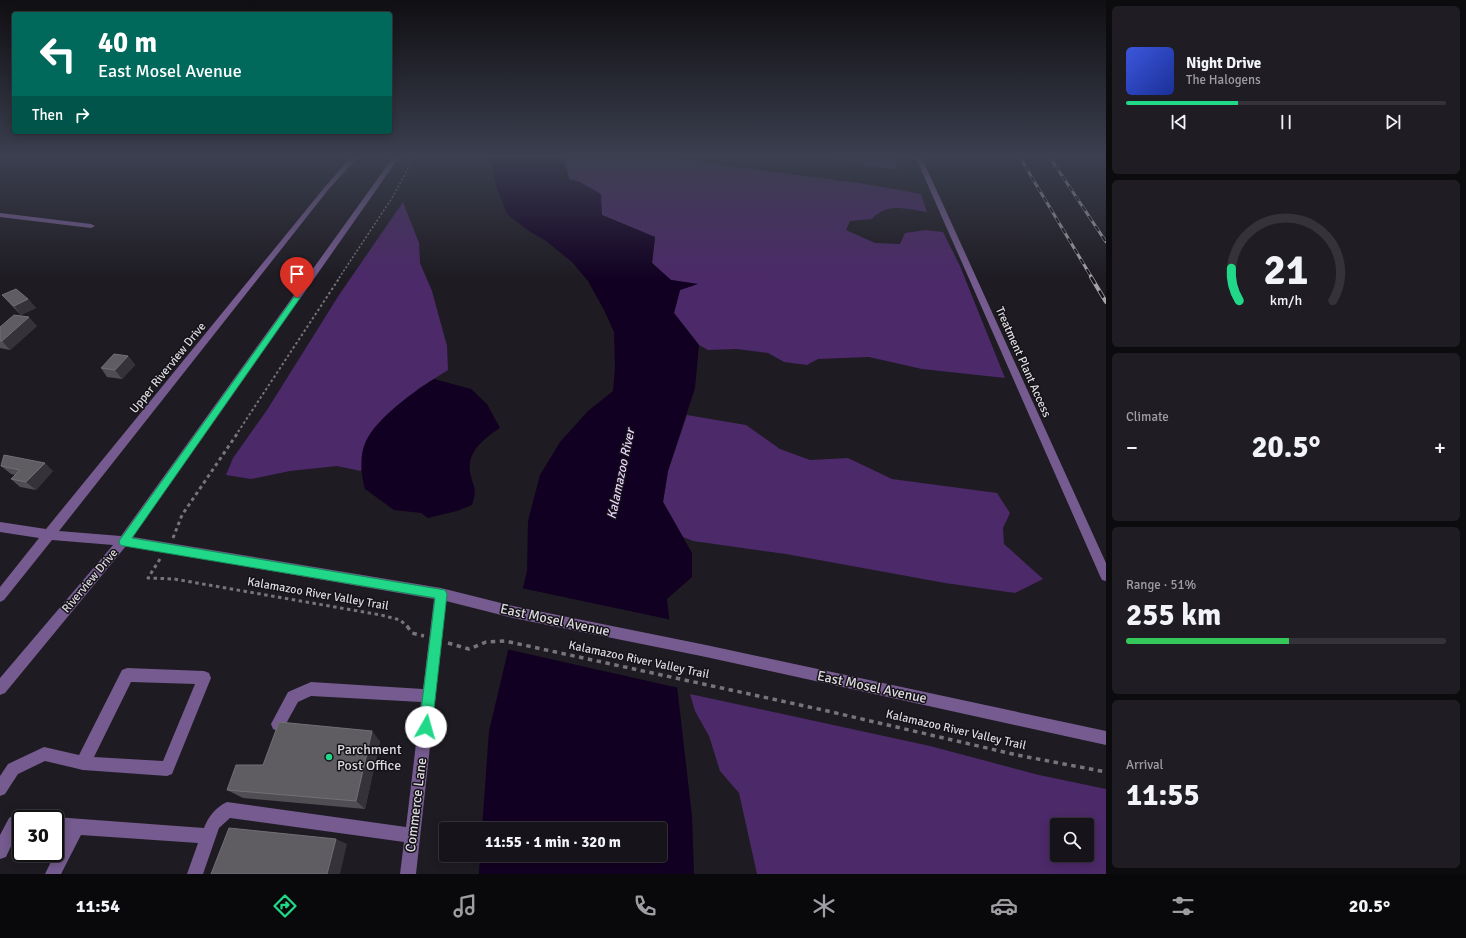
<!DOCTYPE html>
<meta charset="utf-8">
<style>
body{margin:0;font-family:Signika,sans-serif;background:#1f1d23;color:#f1f3f6;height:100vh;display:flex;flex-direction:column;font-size:15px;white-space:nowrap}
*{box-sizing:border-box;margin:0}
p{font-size:13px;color:#9e9ea2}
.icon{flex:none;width:22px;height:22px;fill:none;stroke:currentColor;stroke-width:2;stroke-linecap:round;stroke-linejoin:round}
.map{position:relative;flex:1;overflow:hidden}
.panel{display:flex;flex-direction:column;gap:6px;padding:6px;background:#0c0b0e;width:360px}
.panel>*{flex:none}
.hud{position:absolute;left:12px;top:12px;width:380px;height:122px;border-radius:4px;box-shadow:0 2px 10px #0003,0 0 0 1px #353339;background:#00695c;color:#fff;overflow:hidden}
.tools{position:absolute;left:1050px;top:818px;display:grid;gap:8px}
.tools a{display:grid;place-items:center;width:44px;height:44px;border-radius:4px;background:#16141a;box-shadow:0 2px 10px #0003,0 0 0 1px #353339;font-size:20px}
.speed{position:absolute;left:12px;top:810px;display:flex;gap:8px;font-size:20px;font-weight:700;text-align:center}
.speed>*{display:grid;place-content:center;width:52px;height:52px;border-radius:50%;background:#16141a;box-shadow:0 2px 10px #0003,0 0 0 1px #353339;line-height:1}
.speed .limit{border:2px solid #111;border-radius:6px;background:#fff;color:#111}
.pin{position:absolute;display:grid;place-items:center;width:34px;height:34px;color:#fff;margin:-41px -17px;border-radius:50% 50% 50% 0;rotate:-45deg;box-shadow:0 0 4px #0007}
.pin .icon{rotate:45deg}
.me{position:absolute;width:44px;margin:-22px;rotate:7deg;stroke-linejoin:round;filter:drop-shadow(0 0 3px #0008)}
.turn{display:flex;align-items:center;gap:14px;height:84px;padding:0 20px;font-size:18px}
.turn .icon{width:52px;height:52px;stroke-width:2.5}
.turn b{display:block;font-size:28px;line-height:34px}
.then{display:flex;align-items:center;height:38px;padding:0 20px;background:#0003;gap:8px;font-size:15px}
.big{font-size:30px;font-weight:700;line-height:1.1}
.panel .card{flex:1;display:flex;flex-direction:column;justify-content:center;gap:6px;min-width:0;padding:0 14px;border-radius:6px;background:#1f1d23}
.panel .dial{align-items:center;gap:0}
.dial svg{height:104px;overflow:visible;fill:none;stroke:#353339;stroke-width:7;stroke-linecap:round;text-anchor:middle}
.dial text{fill:#f1f3f6;stroke:none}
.song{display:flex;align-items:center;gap:12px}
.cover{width:48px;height:48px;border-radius:6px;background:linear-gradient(135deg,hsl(230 70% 55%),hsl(230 70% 35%))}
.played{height:4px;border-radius:2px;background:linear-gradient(90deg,#20d887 35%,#353339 35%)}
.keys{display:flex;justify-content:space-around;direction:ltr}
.heat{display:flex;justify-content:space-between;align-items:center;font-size:22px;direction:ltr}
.charge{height:6px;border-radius:3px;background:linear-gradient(90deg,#34c759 51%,#353339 0)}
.trip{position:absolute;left:439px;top:822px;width:228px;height:40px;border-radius:4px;background:#16141a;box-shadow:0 2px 10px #0003,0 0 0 1px #353339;font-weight:700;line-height:40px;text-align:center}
.menu{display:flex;height:64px;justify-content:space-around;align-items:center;background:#09080a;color:#9e9ea2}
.menu .icon{width:28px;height:28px}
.menu .on{color:#20d887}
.menu b{font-size:18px;color:#f1f3f6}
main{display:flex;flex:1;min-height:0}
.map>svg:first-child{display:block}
.green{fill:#4c2969;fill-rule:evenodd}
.water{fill:#120022}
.pier{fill:#1e1b22}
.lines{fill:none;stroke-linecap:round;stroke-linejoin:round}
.path-far3{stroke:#77747a;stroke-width:1.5;stroke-dasharray:2 2;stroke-linecap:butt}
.path-far2{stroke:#77747a;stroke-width:2;stroke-dasharray:2.5 2.5;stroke-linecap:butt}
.path-far1{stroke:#77747a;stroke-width:3;stroke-dasharray:3.5 3.5;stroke-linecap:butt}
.path{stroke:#77747a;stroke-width:3.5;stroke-dasharray:4.5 4.5;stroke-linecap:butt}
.minor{fill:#755b8f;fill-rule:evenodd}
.rail-far1-casing{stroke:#a5a2a7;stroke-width:3}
.rail-casing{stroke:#a5a2a7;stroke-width:4}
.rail-far1{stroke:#151218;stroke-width:2;stroke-dasharray:6;stroke-linecap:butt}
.rail{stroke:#151218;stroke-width:2.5;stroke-dasharray:8;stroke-linecap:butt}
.wall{fill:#504d53}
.shaded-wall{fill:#353239}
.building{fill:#5f5c62;stroke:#727076}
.route{fill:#20d887;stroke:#158c58}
.poi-dot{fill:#20d887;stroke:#151218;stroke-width:1.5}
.labels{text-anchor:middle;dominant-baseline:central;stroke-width:3;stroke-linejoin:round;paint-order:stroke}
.street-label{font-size:12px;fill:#dcdade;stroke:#151218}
.water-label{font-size:13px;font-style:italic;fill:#e8d3fe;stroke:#151218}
.near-street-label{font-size:14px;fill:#dcdade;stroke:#151218}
.near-poi-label{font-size:14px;fill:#dcdade;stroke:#151218;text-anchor:start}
</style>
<main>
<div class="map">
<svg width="1106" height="874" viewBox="0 0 1106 874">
<rect width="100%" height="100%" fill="#1e1b22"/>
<!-- green -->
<path class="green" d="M566,156H657L865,184L921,194L927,212C907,209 887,202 872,219L850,221L846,230L875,243L900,244L905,233L926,230L943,232L960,266L1005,378L922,369L869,357L818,359L807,365L784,362L768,353L737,349L708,350L699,345L674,313L680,290L697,284L671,280L652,263L655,237L602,215L580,182L569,179L565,163Z
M803,156H893L898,170Z
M403,202L419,243L420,263L432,291L447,346L448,370L418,389L366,441L361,471L337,466L290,471L251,479L226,475L233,458L267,410L339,295Z
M687,415L746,425L780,449L810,460L848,458L892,479L997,493L1010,513L1003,528L1004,544L1043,579L1015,593L945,583L786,554L693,541L683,537L663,502L668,471Z
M690,694L930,746L1039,775L1106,789V874H757L739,793L720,771L709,736L695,711ZM1057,825H1087V855H1057Z"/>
<!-- water -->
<path class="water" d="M489,156H566L565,163L569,179L580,182L601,194L602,215L655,237L652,263L671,280L698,284L680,290L674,313L699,345L695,388L668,471L663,502L692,553V577L667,599L692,816L694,874H479L480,855H660V829H482L489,731L527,571L528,521L540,475L560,442L588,411L613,391L615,368L614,332L604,310L588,281L572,262L546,241L529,231L507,214L497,189Z
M434,379L471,389L487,404L500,428C485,438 467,451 470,472C473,488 478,487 472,505L457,511L428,518L421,513L394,510L365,489C361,475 359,455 366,441C377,418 413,392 434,379Z"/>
<!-- pier -->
<path class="pier" d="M521,588L672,620L679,688L506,649Z"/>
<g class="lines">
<!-- path-far3 -->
<path class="path-far3" d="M339,278L392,198L415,156"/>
<!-- path-far2 -->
<path class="path-far2" d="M238,432L340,277"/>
<!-- path-far1 -->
<path class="path-far1" d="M173,538L182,515L239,431
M160,559L148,578L174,579L381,615L400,620L408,627"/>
<!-- path -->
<path class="path" d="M407,626L412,633L424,636
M448,643L469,649L486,642L505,641L823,710L1017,755L1106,772"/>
<!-- minor -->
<path class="minor" d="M352,156H359L328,190L59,531L121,536L394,156H400L133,537L441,588L513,606L706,645L1106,731V745L706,657L513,618L446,601L416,874H400L404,842L230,818L219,828L203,874H187L198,843L81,835L61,874H45L65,833H55V819H51L55,817L204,828C208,817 216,807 227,802L406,827L421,702L311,696L298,702L283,729L278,731L273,729L271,724L288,692L311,682L423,689L434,599L126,546L5,693L0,695V678L113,545L52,540L4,600L0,602V587L39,538L0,532V522L46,529L324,188Z
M915,156H921L1106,563V581L1102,580L1100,576Z
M0,213L91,224L95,226L91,228L0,217Z
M127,668L204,671L209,673L211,678L172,774L167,776L83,770L45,761L18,774L5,794L0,796V776L8,764L44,747L79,755L122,670ZM131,682L195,684L163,761L94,757Z
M14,815H21L27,819H21V831H18L6,857L0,859V835L9,818Z"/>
<!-- rail-far1 casing -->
<g class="rail-far1-casing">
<path id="rail-far1" d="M1019,156L1092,278
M1049,156L1106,242"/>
</g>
<!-- rail casing -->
<g class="rail-casing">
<path id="rail" d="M1091,277L1106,302"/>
</g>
<!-- rail-far1 -->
<use href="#rail-far1" class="rail-far1"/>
<!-- rail -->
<use href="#rail" class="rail"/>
</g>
<!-- wall -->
<path class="wall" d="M2,295L28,299L36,308L21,315L10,304Z
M37,326L10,350L0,348V327Z
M128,356L135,365L122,379L107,377L101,368Z
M1,466L53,471L36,490L20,487L11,479L15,475L11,474Z
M380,741L365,809L243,798L227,790L263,765Z"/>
<!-- shaded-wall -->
<path class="shaded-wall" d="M28,299L36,308L21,315L14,306Z
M29,317L37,326L10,350L2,341Z
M128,356L135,365L122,379L115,370Z
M45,463L53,471L36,490L26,482Z
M372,731L380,741L365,809L356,801Z
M336,839L347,844L340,874H327Z"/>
<!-- building -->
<path class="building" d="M16,289L28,299L14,306L2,295Z
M14,315L29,317L2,341H0V327Z
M114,354L128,356L115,370L101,368Z
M4,455L45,463L26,482L11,479L20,470L1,466Z
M279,722L372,731L356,801L227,790L236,765H263Z
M229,828L336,839L327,874H211Z"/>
<!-- sky -->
<linearGradient id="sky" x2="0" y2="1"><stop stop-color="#100f13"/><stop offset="0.56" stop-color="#3b3f4f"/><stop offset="1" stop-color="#3b3f4f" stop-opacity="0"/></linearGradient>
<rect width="1106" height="279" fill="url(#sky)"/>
<!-- route -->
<path class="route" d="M294,297L300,298L132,538L445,590L447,594L432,727L430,731L426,733L421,731L419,727L435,598L124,546L120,545L119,541Z"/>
<!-- markers -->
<circle class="poi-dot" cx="329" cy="757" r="4"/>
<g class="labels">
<!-- street labels -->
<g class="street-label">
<text transform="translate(1023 362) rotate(66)">Treatment Plant Access</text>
<text transform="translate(168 368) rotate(-51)">Upper Riverview Drive</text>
<text transform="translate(90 581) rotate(-50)">Riverview Drive</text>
<text transform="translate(318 594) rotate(10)">Kalamazoo River Valley Trail</text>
<text transform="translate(639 660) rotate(12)">Kalamazoo River Valley Trail</text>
<text transform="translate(956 730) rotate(13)">Kalamazoo River Valley Trail</text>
</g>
<!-- water labels -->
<g class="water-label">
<text transform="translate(621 474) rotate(-78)">Kalamazoo River</text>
</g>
<!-- near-street labels -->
<g class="near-street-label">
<text transform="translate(555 620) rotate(12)">East Mosel Avenue</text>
<text transform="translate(872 687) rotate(12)">East Mosel Avenue</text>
<text transform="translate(416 805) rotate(-83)">Commerce Lane</text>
</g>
<!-- near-poi labels -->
<g class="near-poi-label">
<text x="337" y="749">Parchment<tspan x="337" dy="16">Post Office</tspan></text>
</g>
</g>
</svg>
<div class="tools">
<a><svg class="icon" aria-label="search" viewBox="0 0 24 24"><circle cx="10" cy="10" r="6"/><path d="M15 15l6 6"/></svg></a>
</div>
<div class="speed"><div class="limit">30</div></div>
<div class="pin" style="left:297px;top:298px;background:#d93025"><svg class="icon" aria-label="arrive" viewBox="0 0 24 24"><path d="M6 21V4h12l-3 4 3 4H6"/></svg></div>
<svg class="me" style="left:426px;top:727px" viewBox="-20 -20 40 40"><circle r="19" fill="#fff"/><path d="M0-13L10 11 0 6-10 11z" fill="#20d887"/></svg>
<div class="trip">11:55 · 1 min · 320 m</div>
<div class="hud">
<div class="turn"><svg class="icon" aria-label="left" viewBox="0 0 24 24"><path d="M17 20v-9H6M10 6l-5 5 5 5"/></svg><div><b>40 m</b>East Mosel Avenue</div></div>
<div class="then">Then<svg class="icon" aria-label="right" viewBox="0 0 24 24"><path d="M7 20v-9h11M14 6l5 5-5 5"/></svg></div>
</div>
</div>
<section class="panel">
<div class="card">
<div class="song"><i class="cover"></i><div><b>Night Drive</b><p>The Halogens</p></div></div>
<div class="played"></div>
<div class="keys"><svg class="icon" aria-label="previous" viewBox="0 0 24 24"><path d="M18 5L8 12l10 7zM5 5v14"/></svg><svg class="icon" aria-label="pause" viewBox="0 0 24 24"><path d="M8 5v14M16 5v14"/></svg><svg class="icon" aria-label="next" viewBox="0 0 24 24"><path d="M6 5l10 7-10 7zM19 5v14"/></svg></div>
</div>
<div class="card dial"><svg viewBox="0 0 100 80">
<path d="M14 69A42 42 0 1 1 86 69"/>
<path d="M14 69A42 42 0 0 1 8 44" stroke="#20d887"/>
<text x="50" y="56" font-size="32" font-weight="700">21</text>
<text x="50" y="72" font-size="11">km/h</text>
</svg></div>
<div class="card"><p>Climate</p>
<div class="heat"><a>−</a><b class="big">20.5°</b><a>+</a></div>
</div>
<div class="card"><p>Range · 51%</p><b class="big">255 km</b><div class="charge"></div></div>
<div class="card"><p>Arrival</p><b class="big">11:55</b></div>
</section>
</main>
<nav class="menu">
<b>11:54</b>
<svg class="icon on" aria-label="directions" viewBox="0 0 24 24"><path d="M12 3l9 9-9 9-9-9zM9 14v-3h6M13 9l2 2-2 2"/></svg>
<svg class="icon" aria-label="music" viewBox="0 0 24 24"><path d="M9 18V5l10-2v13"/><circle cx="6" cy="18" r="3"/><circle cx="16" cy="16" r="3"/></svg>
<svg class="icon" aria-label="phone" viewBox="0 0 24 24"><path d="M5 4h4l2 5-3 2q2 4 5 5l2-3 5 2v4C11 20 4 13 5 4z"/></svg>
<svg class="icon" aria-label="climate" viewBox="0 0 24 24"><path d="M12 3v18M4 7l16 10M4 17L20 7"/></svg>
<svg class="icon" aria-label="car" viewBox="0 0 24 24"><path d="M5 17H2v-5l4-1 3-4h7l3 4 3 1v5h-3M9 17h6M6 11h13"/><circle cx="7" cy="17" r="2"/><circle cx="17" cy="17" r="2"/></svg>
<svg class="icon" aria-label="filters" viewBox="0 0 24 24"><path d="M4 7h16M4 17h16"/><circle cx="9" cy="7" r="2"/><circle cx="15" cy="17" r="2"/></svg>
<b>20.5°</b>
</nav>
